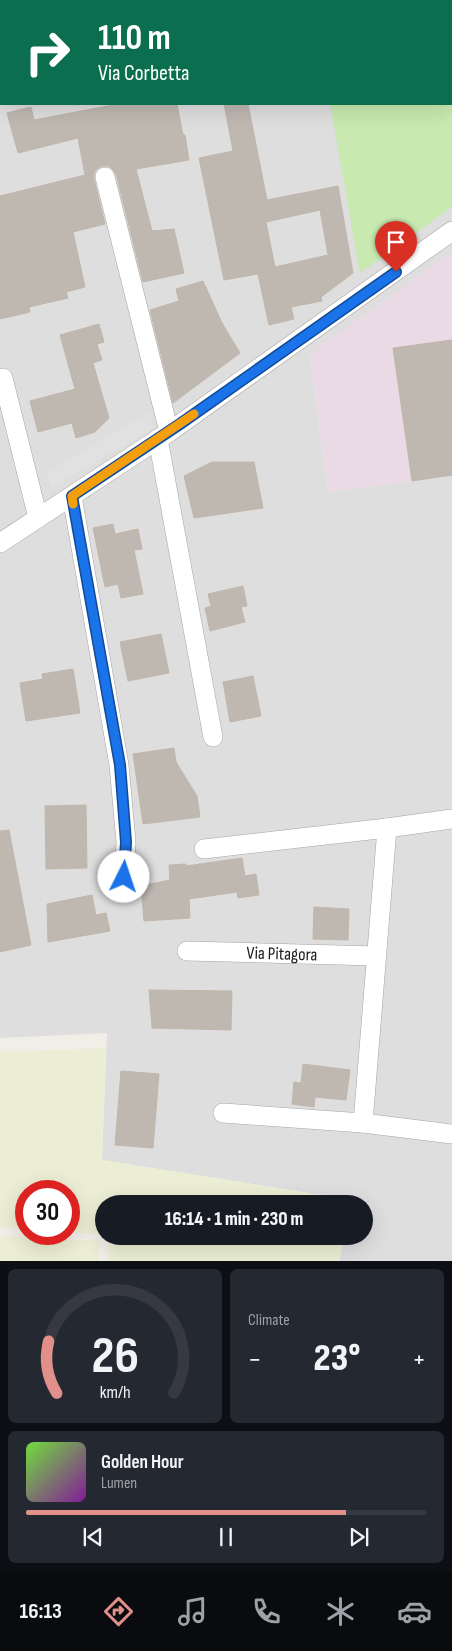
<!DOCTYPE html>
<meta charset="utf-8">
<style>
body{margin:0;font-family:"Sofia Sans Condensed",sans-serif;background:#242831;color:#f1f3f6;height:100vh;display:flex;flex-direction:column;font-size:19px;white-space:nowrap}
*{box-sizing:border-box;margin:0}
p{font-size:16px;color:#9ea1a6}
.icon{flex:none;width:28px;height:28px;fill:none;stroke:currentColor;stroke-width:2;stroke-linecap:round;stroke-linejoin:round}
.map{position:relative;height:1261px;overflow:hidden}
.drawer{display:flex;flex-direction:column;gap:8px;padding:8px;background:#0d0f14;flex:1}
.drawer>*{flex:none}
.top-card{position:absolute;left:0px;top:0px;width:452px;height:105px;box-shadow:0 5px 20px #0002;background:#0b6e4f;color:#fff;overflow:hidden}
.speed{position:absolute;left:15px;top:1180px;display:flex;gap:10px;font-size:25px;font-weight:700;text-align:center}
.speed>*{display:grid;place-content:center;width:65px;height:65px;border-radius:50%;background:#171b24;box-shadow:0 5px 20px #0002;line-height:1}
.speed .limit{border:8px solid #d22;background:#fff;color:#111}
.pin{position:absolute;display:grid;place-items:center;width:42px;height:42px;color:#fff;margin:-51px -21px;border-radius:50% 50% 50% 0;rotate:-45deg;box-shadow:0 0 5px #0007}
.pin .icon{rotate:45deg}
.me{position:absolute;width:55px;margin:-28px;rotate:4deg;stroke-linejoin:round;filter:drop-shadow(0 0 4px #0008)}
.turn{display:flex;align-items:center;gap:18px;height:105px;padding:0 15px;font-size:22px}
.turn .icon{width:65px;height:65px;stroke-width:2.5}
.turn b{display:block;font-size:35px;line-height:42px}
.big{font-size:38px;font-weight:800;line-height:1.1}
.drawer .widget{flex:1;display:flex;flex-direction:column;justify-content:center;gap:8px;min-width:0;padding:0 18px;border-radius:8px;background:#242831}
.drawer .dial{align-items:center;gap:0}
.dial svg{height:130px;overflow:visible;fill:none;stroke:#363941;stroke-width:7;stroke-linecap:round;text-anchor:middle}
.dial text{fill:#f1f3f6;stroke:none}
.song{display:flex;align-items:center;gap:15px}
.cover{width:60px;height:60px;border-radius:8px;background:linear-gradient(135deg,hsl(100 70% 55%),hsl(290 70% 35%))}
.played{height:5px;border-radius:2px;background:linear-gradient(90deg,#e08f8a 80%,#363941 80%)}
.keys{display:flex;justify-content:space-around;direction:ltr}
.heat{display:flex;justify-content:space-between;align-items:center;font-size:28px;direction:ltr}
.drawer .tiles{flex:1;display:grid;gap:8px;grid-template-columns:1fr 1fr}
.widget:last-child{grid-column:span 2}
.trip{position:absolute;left:95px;top:1195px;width:278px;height:50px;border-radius:25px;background:#171b24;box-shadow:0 5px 20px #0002;font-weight:800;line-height:50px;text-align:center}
.tab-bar{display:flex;height:80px;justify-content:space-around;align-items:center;background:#090b0e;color:#9ea1a6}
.tab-bar .icon{width:35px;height:35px}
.tab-bar .current{color:#e08f8a}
.tab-bar b{font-size:22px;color:#f1f3f6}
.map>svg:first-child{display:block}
.residential{fill:#dfdede;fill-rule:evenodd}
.industrial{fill:#e9dae5}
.farmland{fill:#ebeed4}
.grass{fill:#c8e9b0}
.parking{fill:#e1e1e1}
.building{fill:#beb8b1;stroke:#c2b6aa;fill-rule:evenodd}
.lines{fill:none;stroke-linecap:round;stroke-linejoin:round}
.street-casing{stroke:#a5a5a5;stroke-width:20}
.street{stroke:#fff;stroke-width:19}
.route-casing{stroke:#114b97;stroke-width:12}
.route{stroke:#1a73e8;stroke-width:9}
.slow{stroke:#f59e0b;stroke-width:9}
.labels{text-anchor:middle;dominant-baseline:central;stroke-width:5;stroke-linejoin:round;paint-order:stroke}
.street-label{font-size:18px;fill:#212121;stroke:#fff}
</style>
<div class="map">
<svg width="452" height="1261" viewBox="0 0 452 1261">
<rect width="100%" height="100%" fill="#f1eee8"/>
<!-- residential -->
<path class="residential" d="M0,0H452V252L310,355L328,492L452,475V1261H339L345,1236H364V1204H352L353,1200L102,1160L107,1033L0,1038ZM1,1H451V104H1Z"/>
<!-- industrial -->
<path class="industrial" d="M452,252V475L328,492L310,354Z"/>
<!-- farmland -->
<path class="farmland" d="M106,1048L102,1160L353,1200L352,1204H104V1235L69,1232V1191H26V1229L0,1227V1052Z
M0,1236L100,1241L98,1261H0Z
M109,1236H345L339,1261H108Z"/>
<!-- grass -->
<path class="grass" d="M311,0H452V207L360,273L330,104H451V1H311Z"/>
<!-- parking -->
<path class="parking" d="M149,412L153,428L52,488L46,473Z"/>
<!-- building -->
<path class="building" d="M118,104H177L183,135H185L189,160L136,169L152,231L174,229L184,273L143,282L116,174L113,170L109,166H102L97,169L94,173V179L105,224L73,232L85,287L66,292L68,298L29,307L30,312L0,319V196L85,175L78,138L18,153L7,113L31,107L34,120Z
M224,104H248L267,200L338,186L353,273L321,297L322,301L291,307L294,319L269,325L258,274L224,280L199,158L233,151ZM320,210L328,255L275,267L266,222Z
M203,281L222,323L240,353L173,403L150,310L179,301L176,289Z
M99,324L104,342L97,344L102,360L93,363L109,418L95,432L76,438L72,423L38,432L30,401L75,389L60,335Z
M452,340V475L412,481L393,348Z
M212,462H254L263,508L194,518L184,476Z
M113,524L115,534L138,529L142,549L134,550L143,594L121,598L118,584L105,587L93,528Z
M243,586L247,606L241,607L245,622L210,631L205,608L211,606L208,594Z
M161,634L169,673L128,681L120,642Z
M73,669L80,713L26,721L20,683L43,679L42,674Z
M253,676L261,716L230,722L223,682Z
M174,748L176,762L197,796L200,817L143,824L133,754Z
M86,805L87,868L46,869L45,806Z
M9,830L31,945L0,952V831Z
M242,858L245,876L256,874L259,895L238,898L237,892L189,899L190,918L144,921L141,886L170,880L169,865L186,864V866Z
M92,895L96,915L106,913L110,931L48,942L47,904Z
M314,907L349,909L348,940L313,939Z
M149,990L232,991L231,1030L152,1028Z
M303,1064L350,1070L346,1100L315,1097L314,1107L292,1104L294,1082L301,1083Z
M121,1071L159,1074L153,1148L115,1145Z"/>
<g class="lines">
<!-- street casing -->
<g class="street-casing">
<g id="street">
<path d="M254,0V1"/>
<path d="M105,177L169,432"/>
<path d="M3,378L38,518"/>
<path d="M158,439L213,737"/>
<path d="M72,496L119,765L126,842L124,877"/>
<path d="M0,543L169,432L452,231"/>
<path d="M452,819L387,828L363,1123L452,1134"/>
<path d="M204,849L387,828"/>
<path id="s1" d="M187,951L376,956"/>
<path d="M223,1113L363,1123"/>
</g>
</g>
<!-- street -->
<use href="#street" class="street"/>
</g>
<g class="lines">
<!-- route casing -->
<g class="route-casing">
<path id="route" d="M124,877L126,842L120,765L72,496L180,424L396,272"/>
</g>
<!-- route -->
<use href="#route" class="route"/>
<!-- slow -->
<path class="slow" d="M73,504L72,496L194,414"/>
</g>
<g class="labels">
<!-- street labels -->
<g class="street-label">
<text stroke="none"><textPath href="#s1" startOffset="95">Via Pitagora</textPath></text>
</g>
</g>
</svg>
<div class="speed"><div class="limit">30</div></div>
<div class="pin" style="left:396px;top:272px;background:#d93025"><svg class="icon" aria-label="arrive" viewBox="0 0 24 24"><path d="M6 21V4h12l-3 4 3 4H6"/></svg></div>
<svg class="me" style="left:124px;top:877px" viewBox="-20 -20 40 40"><circle r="19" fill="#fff"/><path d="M0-13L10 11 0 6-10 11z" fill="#1a73e8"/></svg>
<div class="trip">16:14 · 1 min · 230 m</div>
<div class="top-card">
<div class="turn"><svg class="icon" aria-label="right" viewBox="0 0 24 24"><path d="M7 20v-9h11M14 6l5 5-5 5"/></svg><div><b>110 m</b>Via Corbetta</div></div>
</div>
</div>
<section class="drawer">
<div class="tiles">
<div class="widget dial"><svg viewBox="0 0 100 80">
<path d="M14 69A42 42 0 1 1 86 69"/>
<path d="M14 69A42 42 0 0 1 9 37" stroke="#e08f8a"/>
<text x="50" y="56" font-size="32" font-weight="700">26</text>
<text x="50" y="72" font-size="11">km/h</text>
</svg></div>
<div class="widget"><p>Climate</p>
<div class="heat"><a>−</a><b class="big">23°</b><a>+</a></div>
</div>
<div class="widget">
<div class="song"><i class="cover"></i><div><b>Golden Hour</b><p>Lumen</p></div></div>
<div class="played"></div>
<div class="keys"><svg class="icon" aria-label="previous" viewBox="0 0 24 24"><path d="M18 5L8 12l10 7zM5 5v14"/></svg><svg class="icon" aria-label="pause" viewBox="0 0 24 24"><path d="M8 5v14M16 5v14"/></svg><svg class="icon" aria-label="next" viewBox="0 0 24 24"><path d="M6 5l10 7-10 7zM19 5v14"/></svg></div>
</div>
</div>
</section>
<nav class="tab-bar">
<b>16:13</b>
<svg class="icon current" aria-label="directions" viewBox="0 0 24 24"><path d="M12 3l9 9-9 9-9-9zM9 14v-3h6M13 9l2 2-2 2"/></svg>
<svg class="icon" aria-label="music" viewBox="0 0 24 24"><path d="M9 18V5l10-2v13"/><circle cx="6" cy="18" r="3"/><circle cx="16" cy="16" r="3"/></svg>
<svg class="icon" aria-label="phone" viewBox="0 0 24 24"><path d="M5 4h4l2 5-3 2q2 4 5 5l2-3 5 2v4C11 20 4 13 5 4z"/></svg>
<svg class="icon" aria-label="climate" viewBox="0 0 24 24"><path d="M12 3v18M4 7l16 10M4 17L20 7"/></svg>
<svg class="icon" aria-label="car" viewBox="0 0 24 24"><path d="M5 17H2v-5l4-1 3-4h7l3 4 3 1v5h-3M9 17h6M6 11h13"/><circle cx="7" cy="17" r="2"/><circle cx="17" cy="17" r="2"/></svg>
</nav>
